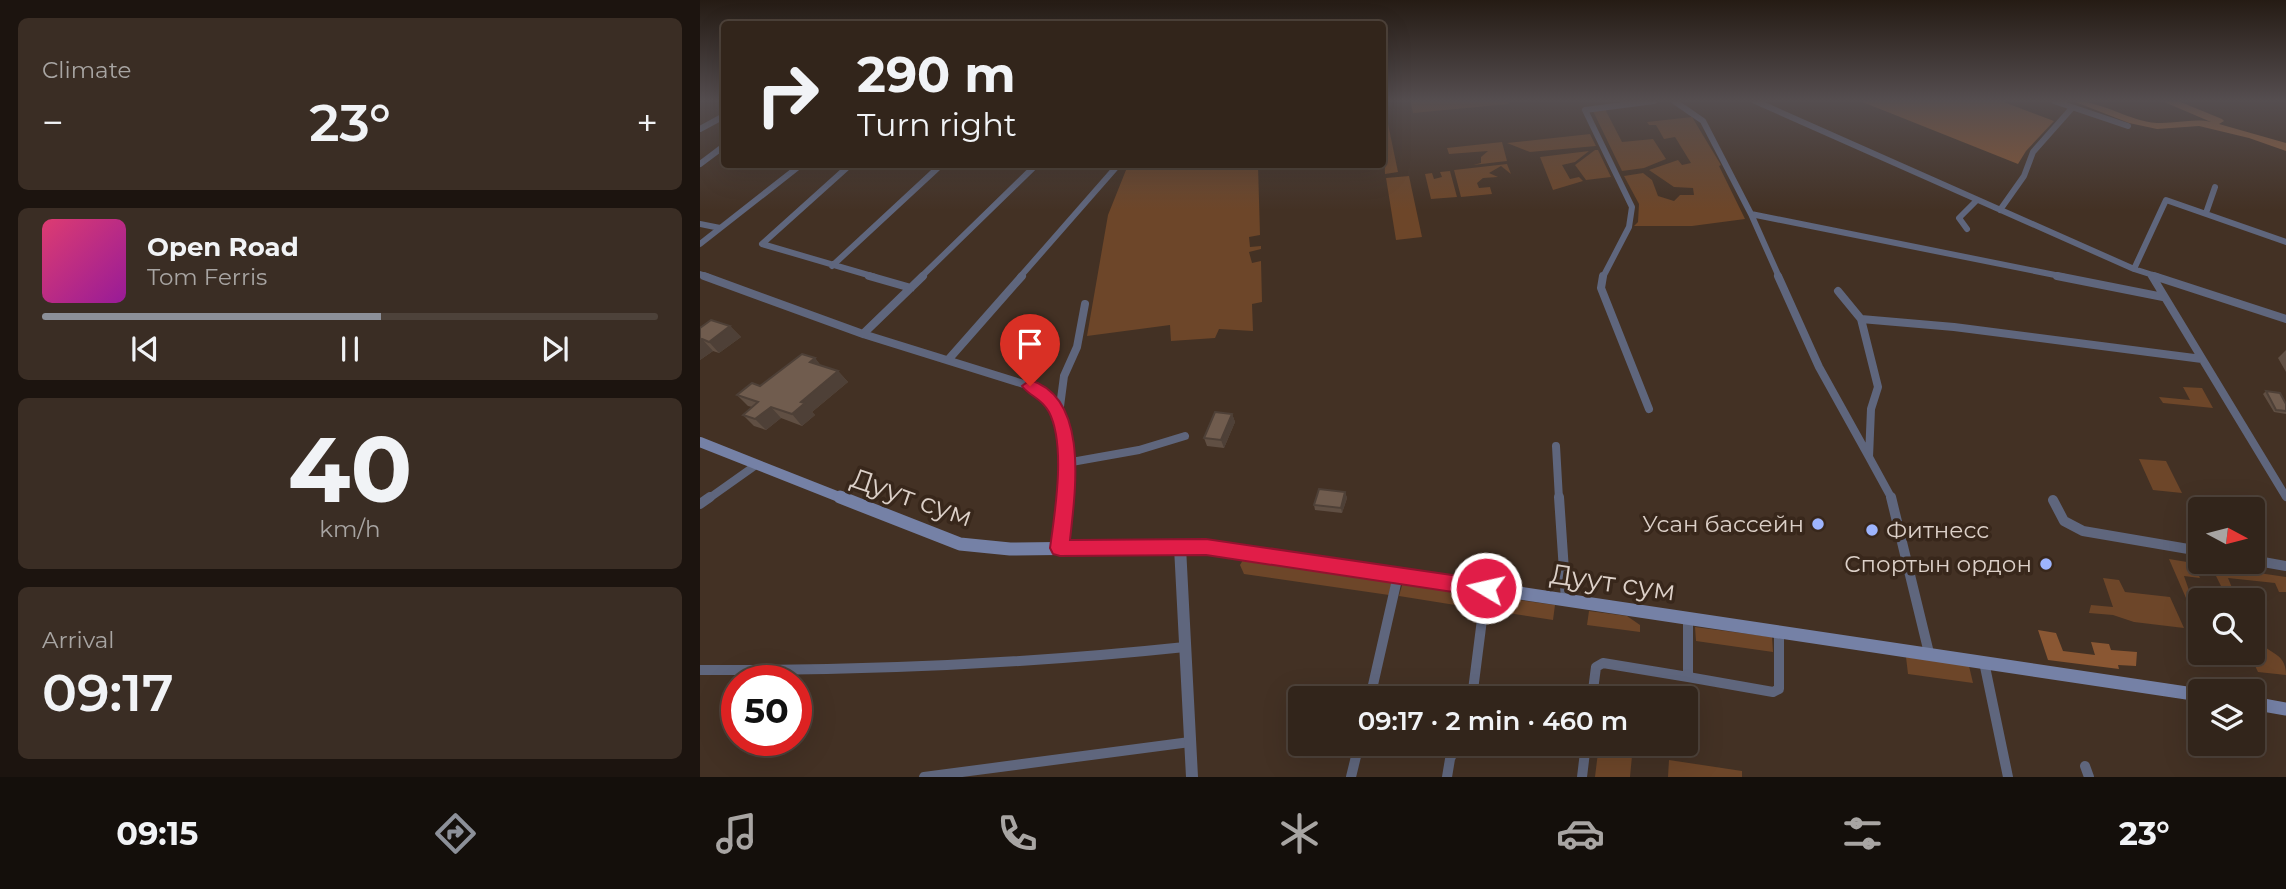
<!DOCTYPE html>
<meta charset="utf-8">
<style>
body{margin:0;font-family:Montserrat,sans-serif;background:#3a2d24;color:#f1f3f6;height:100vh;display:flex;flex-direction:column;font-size:26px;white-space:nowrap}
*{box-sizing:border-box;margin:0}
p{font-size:23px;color:#a8a5a3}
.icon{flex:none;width:38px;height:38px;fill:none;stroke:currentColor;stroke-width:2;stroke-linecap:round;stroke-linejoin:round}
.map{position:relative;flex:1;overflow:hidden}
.panel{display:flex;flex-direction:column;gap:18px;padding:18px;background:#1c140f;width:700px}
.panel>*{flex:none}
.banner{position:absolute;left:21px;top:21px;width:665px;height:147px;border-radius:7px;box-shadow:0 7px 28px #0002,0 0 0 2px #4d423a;background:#32251b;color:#f1f3f6;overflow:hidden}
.needle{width:46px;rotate:97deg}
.buttons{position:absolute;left:1488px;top:497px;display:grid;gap:14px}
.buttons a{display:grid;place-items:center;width:77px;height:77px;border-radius:7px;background:#32251b;box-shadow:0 7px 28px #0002,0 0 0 2px #4d423a;font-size:35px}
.speed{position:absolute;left:21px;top:665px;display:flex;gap:14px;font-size:35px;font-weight:700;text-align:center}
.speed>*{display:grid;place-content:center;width:91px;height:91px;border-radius:50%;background:#32251b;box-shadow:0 7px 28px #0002,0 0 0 2px #4d423a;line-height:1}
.speed .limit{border:10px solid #d22;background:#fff;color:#111}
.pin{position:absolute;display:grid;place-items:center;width:60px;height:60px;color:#fff;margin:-72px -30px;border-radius:50% 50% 50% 0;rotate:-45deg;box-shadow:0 0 7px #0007}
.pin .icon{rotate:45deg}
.me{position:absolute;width:77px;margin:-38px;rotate:279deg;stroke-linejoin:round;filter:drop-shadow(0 0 5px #0008)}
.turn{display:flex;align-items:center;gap:24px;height:147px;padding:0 21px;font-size:32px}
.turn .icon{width:91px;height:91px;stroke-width:2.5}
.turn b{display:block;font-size:49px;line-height:60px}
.big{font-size:52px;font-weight:600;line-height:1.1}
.panel .widget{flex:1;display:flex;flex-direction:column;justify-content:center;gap:10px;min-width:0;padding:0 24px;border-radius:10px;background:#3a2d24}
.panel .dial{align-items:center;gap:0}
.dial b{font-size:91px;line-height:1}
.song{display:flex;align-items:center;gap:21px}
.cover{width:84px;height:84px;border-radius:10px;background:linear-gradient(135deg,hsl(340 70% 55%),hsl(300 70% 35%))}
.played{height:7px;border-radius:4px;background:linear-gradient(90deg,#8c9099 55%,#4d423a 55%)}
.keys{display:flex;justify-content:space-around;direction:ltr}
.heat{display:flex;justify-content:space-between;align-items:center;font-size:38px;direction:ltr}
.trip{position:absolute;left:588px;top:686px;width:410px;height:70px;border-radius:7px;background:#32251b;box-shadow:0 7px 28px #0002,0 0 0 2px #4d423a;font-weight:600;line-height:70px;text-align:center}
.tabs{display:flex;height:112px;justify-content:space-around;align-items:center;background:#140f0b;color:#a8a5a3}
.tabs .icon{width:49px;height:49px}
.tabs .on{color:#8c9099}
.tabs b{font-size:32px;color:#f1f3f6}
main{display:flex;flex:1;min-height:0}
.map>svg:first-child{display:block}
.green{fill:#6d4629}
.forest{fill:#8a5733}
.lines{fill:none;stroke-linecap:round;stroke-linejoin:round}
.river{fill:#95623d;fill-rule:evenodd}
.minor-far2{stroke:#5f667d;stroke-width:6}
.minor-far1{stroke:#5f667d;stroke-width:8}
.minor{stroke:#5f667d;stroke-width:10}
.tertiary{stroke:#5f667d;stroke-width:12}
.secondary-far1{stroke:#7581a6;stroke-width:10}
.secondary{stroke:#7581a6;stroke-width:13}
.wall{fill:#604f43}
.shaded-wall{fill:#4e4037}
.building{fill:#705c4e;stroke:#4e4037;stroke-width:2}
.route{fill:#e11d48;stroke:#92132f;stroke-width:2}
.poi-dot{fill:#9db4fd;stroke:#38271b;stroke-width:2.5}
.labels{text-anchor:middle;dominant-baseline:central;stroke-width:7;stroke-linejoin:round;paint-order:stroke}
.poi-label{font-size:23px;fill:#dcd0c8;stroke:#38271b;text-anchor:end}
.near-street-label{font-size:28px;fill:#dcd0c8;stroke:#38271b}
</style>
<main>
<section class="panel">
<div class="widget"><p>Climate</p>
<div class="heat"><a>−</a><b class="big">23°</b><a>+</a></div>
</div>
<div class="widget">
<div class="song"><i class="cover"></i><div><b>Open Road</b><p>Tom Ferris</p></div></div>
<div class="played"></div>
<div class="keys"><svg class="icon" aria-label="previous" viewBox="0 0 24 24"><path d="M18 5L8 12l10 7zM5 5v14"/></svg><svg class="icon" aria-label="pause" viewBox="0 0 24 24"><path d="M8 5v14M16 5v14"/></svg><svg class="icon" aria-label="next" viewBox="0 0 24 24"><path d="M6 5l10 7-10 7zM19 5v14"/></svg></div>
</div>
<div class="widget dial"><b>40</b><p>km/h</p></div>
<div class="widget"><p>Arrival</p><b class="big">09:17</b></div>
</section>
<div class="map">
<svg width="1586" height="777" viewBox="0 0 1586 777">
<rect width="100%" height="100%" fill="#433124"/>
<!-- green -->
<path class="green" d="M808,101L809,104L713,113L711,102Z
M905,109L922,142L953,139L966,159L944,168L922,171L893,111Z
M992,117L1021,165L1019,166L1045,219L992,226H934L938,222L939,204L924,176L943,173L952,180L958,196L974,201L980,195H994L993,188L974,187L949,170L978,160L982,165L991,163L975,137L964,139L956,125H949L947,122Z
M688,124L698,172L685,174L683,125Z
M890,134L896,146L830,152L807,143Z
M802,142L807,161L773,165L781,163V157L788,151L749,154L747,148Z
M895,150H898L911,177L886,180L875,165Z
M889,151L875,162L862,165L870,179L879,177L883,181L853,190L840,157Z
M807,164L811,174L801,166L789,173L798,177L783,178L777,183L779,188L790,187L792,194L761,197L754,170Z
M428,165H558L560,235L549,237L550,247L561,246V249L549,252L552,263L561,261L562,302L552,304L553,331L519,329L515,338L471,341L470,325L387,336L408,215Z
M750,171L757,197L731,199L725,174L732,173L734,179L742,177L740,172Z
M709,176L722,237L696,240L686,178Z
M1483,387L1502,388L1513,408L1463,403L1459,397L1490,400Z
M1439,459L1466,461L1482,493L1453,490Z
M1469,559L1493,563L1500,578L1484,576L1492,599L1486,598Z
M543,560L692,580L689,595L544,574L540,565Z
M1511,566L1586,577V592H1579L1575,583L1528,578L1537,600H1528Z
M1403,578L1419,580L1425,592L1470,597L1484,628L1434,622L1413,615L1389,613L1391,605L1413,607Z
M703,582L753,589L775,601L774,608L699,596Z
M805,598L855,605L853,620L788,610L789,602Z
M889,611L927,616L940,625V632L887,625Z
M995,627L1072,637L1073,652L996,641Z
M1552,632C1564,656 1586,649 1586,675L1558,672L1549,653H1552Z
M1206,657L1269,666L1273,683L1208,674Z
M899,744H940L932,756L930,777H895Z
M969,760L1042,771V777H968Z"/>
<!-- forest -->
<path class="forest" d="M1160,101H1301L1354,121L1326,151L1318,164Z
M1338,630L1356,633L1363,651L1395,655L1391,642L1409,644L1411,650L1437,652L1436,666L1418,665L1419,669L1348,660Z"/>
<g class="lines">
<!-- river -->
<path class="river" d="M1373,101C1403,101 1428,121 1457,123C1476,124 1493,118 1511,122L1462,101H1478L1522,119L1524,121L1519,124L1586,143V151L1549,138L1499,126L1457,129L1429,123Z"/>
<!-- minor-far2 -->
<path class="minor-far2" d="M974,101L1003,121L1051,214L1079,277
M1055,101L1434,269L1459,277
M1354,101L1428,126
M0,129L24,116
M0,164L24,146
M151,164L62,244L175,277
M1300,210L1324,176L1333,152L1372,108
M1506,213L1515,187
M1051,214L1365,277
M0,224L20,228
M1267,229L1259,218L1277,200
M0,244L102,164
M132,266L242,164
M1434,269L1466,200L1586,242
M0,274L9,277
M221,277L337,164
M320,277L419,164
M903,277L929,227L932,207L885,110L954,101"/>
<!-- minor-far1 -->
<path class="minor-far1" d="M4,276L163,334L330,386C369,416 369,452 366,499
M169,276L211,288
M903,276L901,288L949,409
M1078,276L1119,367L1169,457
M1357,276L1463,297
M1452,276L1586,497
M1454,276L1586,319
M1138,291L1161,319L1178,387L1171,409L1169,457L1192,499
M1161,319L1254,327L1502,359
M163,334L223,276
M248,360L322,276
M359,414L364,376L377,347L385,304
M856,446L859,499
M366,463L439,450L485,436
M8,499L56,465"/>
<!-- minor -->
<path class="minor" d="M859,497L866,600
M1191,497L1229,653
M1353,500L1364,521L1383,531L1500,551
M0,504L10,497
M360,548L366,497
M1552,560L1586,566
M988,618V677L1073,692L1079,689V631
M1284,662L1308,777
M0,670C162,671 324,664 485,647
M670,698L698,575
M772,698L786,588
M892,698L896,667L903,663L988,677
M1385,766L1389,777
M224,777L490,742
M651,777L659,744
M747,777L750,759L757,744
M882,777L886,744"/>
<!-- tertiary -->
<path class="tertiary" d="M480,547L492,777"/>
<!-- secondary-far1 -->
<path class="secondary-far1" d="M0,442L144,499"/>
<!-- secondary -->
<path class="secondary" d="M140,497L260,544L310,549L480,547L532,550L1500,695
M1552,703L1586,709"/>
</g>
<!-- wall -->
<path class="wall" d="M30,326L41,337L19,353L13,351L0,360V328Z
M1586,350V372L1578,358Z
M115,358L120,365L138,371L148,382L112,412L115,415L102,426L81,418L66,430L54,426L43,415L52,407L48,406L37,395L60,386Z
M1566,391L1586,404V414L1574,412L1563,394Z
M532,414L535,422L524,448L507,446L504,438Z
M645,492L647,498L642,513L615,510L614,505Z"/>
<!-- shaded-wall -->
<path class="shaded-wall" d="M30,326L41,337L19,353L9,342Z
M2,339L13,351L0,360V341Z
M115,358L124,369L110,362Z
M138,371L148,382L112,412L115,415L102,426L92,414L101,402Z
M71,407L81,418L66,430L55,419Z
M532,414L535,422L524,448L521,440Z
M645,492L647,498L642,513L641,508Z"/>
<!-- building -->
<path class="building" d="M11,320L30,326L9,342L2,339L0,341V328Z
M102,354L115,358L110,362L138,371L101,402L105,403L92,414L71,407L55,419L43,415L58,402L37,395L52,383L60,386Z
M1566,391L1580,393L1586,404V411L1576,410Z
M515,412L532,414L521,440L504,438Z
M619,489L645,492L641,508L614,505Z"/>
<!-- sky -->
<linearGradient id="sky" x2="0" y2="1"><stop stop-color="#251b14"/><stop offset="0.48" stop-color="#554e50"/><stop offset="1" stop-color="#554e50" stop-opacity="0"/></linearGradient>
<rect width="1586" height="210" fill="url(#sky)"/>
<!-- route -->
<path class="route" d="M330,380C390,398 375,493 370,540L506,539L786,580L793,582L796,588L793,594L786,597L506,555L360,556L353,554L350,548C355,512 366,445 349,412C341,397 330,397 322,386Z"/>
<!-- markers -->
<g class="poi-dot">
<circle cx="1118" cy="524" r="7"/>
<circle cx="1172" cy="530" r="7"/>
<circle cx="1346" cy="564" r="7"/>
</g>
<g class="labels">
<!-- poi labels -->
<g class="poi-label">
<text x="1104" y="524">Усан бассейн</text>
<text x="1186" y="530" text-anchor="start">Фитнесс</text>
<text x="1332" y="564">Спортын ордон</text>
</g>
<!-- near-street labels -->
<g class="near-street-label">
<text transform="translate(212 497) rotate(19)">Дуут сум</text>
<text transform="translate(913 582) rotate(8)">Дуут сум</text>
</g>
</g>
</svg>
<div class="buttons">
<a><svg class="needle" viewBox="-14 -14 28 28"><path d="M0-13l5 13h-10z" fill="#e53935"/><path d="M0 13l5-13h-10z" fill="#a8a5a3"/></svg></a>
<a><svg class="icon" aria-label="search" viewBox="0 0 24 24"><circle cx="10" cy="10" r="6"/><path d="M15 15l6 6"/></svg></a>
<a><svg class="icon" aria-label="layers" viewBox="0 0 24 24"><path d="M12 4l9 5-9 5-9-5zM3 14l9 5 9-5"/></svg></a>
</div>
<div class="speed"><div class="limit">50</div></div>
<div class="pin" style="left:330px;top:386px;background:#d93025"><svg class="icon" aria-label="arrive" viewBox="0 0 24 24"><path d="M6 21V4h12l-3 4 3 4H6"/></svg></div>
<svg class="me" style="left:786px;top:588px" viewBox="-20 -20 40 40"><circle r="17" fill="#e11d48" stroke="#fff" stroke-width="3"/><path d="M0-11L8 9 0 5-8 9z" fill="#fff"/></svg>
<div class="trip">09:17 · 2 min · 460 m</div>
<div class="banner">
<div class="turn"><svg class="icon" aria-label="right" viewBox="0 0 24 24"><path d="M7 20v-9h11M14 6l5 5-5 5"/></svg><div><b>290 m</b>Turn right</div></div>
</div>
</div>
</main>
<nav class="tabs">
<b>09:15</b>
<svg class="icon on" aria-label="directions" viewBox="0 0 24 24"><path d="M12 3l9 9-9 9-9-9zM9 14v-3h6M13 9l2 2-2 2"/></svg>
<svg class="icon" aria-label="music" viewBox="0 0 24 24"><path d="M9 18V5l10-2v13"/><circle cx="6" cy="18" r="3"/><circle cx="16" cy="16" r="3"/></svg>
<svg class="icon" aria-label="phone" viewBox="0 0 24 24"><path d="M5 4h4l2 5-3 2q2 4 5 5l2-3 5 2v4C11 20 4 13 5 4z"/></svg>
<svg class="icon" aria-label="climate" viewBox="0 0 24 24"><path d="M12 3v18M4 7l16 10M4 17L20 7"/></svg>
<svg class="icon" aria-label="car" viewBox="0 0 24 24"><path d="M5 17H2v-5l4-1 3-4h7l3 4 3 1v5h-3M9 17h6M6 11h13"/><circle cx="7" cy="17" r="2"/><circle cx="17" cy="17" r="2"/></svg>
<svg class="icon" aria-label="filters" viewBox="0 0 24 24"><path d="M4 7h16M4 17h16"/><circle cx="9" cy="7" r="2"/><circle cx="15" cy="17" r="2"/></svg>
<b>23°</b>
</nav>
